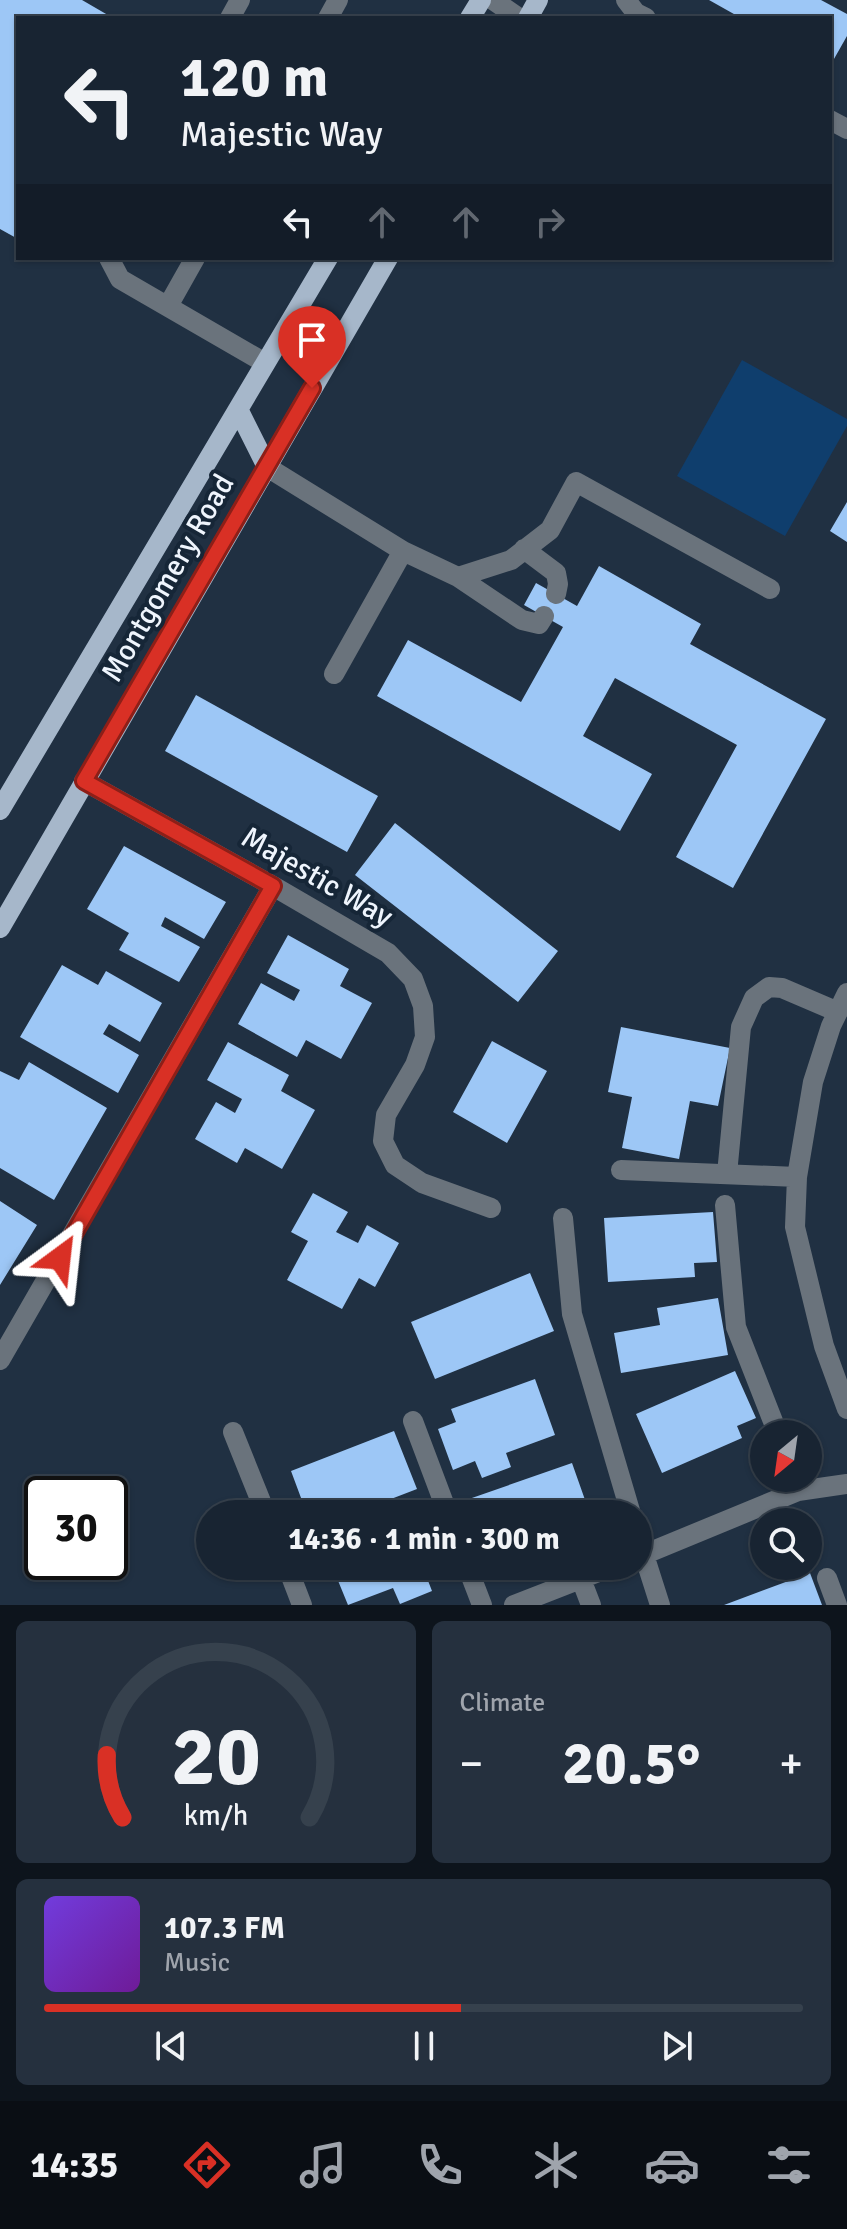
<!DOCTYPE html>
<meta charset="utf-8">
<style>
body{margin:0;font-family:Signika,sans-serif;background:#25303e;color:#f1f3f6;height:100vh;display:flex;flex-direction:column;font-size:30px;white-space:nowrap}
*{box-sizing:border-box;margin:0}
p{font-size:26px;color:#9fa4ac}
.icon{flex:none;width:44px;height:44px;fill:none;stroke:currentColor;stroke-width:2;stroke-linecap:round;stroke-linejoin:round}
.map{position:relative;height:1605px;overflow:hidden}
.side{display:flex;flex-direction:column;gap:16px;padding:16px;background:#0d141c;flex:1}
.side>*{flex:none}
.top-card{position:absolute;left:16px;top:16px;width:816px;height:244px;border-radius:0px;box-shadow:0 2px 6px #0004,0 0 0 2px #36414d;background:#182432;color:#f1f3f6;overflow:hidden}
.needle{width:52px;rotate:209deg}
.fabs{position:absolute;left:750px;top:1420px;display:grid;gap:16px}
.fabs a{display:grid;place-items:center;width:72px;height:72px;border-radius:50%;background:#182432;box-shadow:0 2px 6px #0004,0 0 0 2px #36414d;font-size:40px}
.speed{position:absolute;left:24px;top:1476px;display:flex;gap:16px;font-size:40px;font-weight:700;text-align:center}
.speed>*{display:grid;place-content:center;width:104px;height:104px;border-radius:50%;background:#182432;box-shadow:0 2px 6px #0004,0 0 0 2px #36414d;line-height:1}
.speed .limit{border:4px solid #111;border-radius:12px;background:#fff;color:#111}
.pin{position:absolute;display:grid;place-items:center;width:68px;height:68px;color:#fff;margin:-82px -34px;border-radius:50% 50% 50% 0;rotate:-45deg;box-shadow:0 0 8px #0007}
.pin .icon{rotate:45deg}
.me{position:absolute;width:88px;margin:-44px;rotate:30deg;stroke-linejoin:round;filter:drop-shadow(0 0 6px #0008)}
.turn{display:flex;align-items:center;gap:28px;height:168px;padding:0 32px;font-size:36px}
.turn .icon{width:104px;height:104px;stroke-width:2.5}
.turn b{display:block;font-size:56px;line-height:68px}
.lanes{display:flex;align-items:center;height:76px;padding:0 32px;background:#0003;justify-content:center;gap:40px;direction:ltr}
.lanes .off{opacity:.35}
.big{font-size:60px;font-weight:700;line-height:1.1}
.side .widget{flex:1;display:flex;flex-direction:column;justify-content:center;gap:12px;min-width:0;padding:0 28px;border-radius:12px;background:#25303e}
.side .dial{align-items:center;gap:0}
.dial svg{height:208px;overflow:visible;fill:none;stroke:#36414d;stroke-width:7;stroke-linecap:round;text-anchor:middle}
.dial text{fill:#f1f3f6;stroke:none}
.song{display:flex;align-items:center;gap:24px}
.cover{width:96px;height:96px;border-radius:12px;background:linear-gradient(135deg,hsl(260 70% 55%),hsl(280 70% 35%))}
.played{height:8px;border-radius:4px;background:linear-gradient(90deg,#d93025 55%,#36414d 55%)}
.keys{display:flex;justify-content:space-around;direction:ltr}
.heat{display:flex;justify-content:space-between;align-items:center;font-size:44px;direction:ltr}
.side .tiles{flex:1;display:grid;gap:16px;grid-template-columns:1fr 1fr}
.widget:last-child{grid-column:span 2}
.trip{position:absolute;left:196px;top:1500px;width:456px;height:80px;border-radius:40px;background:#182432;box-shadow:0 2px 6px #0004,0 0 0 2px #36414d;font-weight:700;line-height:80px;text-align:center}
.tab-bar{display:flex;height:128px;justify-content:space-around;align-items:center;background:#0a0e14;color:#9fa4ac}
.tab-bar .icon{width:56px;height:56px}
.tab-bar .current{color:#d93025}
.tab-bar b{font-size:36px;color:#f1f3f6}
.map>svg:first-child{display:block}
.green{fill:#0f3e6d}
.building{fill:#9dc7f6}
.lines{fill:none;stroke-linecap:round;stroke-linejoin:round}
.minor{stroke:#6a737c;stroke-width:20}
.major{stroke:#a6b7ca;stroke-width:20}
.route-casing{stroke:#8d1f18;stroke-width:20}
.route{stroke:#d93025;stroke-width:14}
.labels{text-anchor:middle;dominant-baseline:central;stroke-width:8;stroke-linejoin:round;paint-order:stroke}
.street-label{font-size:30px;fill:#eff5fd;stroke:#162637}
</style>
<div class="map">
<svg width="847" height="1605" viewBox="0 0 847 1605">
<rect width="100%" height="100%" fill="#203042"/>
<!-- green -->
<path class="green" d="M742,360L847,419V426L785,536L677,476Z"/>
<!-- building -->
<path class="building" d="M0,0H82L113,18H18V239L0,229Z
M709,0H821L847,14V36L830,66V18H741Z
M847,502V542L830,531Z
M599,566L701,624L690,644L826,719L733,888L676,857L737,745L615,678L583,736L652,774L620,831L377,696L408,640L521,702L563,627L524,605L536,583L577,606Z
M196,695L378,796L347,852L165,751Z
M395,823L558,951L518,1002L355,875Z
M124,846L226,902L204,939L165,917L161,926L200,947L179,982L119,950L129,933L87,909Z
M288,935L349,969L340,986L372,1003L341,1059L306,1040L297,1057L238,1024L261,983L294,1001L300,990L267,973Z
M62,965L98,985L106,971L162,1003L140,1042L109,1024L103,1034L139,1055L118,1093L20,1037Z
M621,1027L730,1048L718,1106L690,1101L679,1159L622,1148L632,1097L608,1092Z
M492,1041L547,1071L507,1143L453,1112Z
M228,1042L289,1075L281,1091L315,1110L282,1169L245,1148L237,1163L195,1139L216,1102L235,1113L242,1099L207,1080Z
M29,1062L107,1108L54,1200L0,1168V1071L19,1080Z
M313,1193L348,1212L336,1232L358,1243L367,1225L399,1243L375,1287L359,1278L342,1309L287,1280L308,1241L291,1232Z
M0,1201L37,1225L0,1285Z
M713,1212L717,1262L694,1263L695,1277L608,1282L604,1218Z
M530,1273L554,1331L435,1379L411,1322Z
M718,1298L728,1355L621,1373L614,1333L660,1325L657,1308Z
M735,1371L756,1418L737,1426L742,1438L662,1473L636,1414Z
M535,1379L555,1435L506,1453L511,1467L482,1478L475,1461L453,1470L438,1429L456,1422L451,1409Z
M394,1431L417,1489L352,1514H307L291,1471Z
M572,1463L590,1514H474L469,1499Z
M332,1566H456L427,1578L432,1591L400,1604L393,1588L348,1605Z
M810,1573L822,1605H724Z"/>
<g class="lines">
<!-- minor -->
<path class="minor" d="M493,0L519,18
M626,0L636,13L646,18
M230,18L240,0
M328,18L338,0
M830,120L847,129
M109,258L120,279L265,363
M168,306L195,258
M267,467L403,551L458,577L511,560L550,530L576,482L770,589
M524,549L556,573L558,584L556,594
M458,577L522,620L539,624L544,616
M334,674L403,551
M84,781L273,886L388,953L413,979L423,1006L425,1037L415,1065L386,1115L383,1141L395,1165L422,1183L491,1208
M847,993L831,1026L813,1082L797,1177L795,1227L824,1346L847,1409
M621,1170L797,1177
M727,1174L741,1027L754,998L769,987L782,988L838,1012
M725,1205L736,1327L778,1434
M563,1218L572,1314L631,1514
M0,1360L273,886
M413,1421L448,1514
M233,1432L266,1514
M638,1536L660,1605
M638,1557L798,1491L847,1484
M287,1566L302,1605
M467,1566L482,1605
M827,1578L837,1605
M581,1579L591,1605
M514,1605L614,1566"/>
<!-- major -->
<path class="major" d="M470,18L481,0
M528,18L538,0
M238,409L267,467
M0,810L328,258
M0,928L388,258"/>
</g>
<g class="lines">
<!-- route casing -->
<g class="route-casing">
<path id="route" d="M60,1258L273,886L84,781L312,388"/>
</g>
<!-- route -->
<use href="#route" class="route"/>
</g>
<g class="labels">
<!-- street labels -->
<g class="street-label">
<text transform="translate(168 578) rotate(-60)">Montgomery Road</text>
<text transform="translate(317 877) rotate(30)">Majestic Way</text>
</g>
</g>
</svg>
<div class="fabs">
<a><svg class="needle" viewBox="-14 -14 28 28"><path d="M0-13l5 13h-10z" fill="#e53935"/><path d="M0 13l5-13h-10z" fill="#9fa4ac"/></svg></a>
<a><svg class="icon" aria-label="search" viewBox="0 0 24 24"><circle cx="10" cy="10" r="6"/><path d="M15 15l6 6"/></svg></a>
</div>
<div class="speed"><div class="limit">30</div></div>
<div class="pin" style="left:312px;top:388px;background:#d93025"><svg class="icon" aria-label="arrive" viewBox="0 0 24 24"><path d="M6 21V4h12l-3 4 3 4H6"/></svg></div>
<svg class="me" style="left:60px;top:1258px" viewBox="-20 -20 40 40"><path d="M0-17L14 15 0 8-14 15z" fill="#d93025" stroke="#fff" stroke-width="4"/></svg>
<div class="trip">14:36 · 1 min · 300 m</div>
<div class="top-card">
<div class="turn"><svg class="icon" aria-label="left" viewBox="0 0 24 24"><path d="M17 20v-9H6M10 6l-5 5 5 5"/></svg><div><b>120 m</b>Majestic Way</div></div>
<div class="lanes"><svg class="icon" aria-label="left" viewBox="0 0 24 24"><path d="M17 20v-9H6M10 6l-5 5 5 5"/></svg><svg class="icon off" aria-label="ahead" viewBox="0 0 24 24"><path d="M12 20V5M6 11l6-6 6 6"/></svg><svg class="icon off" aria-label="ahead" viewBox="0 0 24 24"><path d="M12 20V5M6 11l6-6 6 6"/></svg><svg class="icon off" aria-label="right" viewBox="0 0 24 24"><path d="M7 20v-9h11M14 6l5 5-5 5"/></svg></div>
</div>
</div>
<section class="side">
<div class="tiles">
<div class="widget dial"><svg viewBox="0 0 100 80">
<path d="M14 69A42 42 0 1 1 86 69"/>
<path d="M14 69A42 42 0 0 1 8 45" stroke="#d93025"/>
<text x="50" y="56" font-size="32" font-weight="700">20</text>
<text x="50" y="72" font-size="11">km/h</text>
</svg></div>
<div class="widget"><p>Climate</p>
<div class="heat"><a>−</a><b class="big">20.5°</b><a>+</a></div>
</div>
<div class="widget">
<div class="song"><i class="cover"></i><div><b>107.3 FM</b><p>Music</p></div></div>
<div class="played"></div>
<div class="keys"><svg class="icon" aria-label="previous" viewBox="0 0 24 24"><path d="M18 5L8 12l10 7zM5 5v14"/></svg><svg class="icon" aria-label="pause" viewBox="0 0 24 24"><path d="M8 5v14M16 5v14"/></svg><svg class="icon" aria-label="next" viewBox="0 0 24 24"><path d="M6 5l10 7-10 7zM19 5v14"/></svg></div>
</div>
</div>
</section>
<nav class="tab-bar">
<b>14:35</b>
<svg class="icon current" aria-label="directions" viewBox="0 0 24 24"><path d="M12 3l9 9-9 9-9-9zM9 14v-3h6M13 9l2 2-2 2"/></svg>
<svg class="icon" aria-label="music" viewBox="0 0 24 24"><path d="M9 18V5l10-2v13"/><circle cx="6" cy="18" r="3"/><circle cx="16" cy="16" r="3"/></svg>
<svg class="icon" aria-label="phone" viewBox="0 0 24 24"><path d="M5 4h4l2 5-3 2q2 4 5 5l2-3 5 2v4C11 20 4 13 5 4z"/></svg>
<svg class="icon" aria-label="climate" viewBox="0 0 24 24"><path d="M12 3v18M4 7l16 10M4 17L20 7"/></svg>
<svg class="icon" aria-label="car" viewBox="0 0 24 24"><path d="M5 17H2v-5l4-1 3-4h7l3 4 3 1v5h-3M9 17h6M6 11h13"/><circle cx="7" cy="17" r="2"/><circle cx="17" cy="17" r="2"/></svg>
<svg class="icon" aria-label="filters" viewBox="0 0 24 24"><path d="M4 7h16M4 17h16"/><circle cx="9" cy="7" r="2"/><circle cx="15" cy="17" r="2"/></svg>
</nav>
